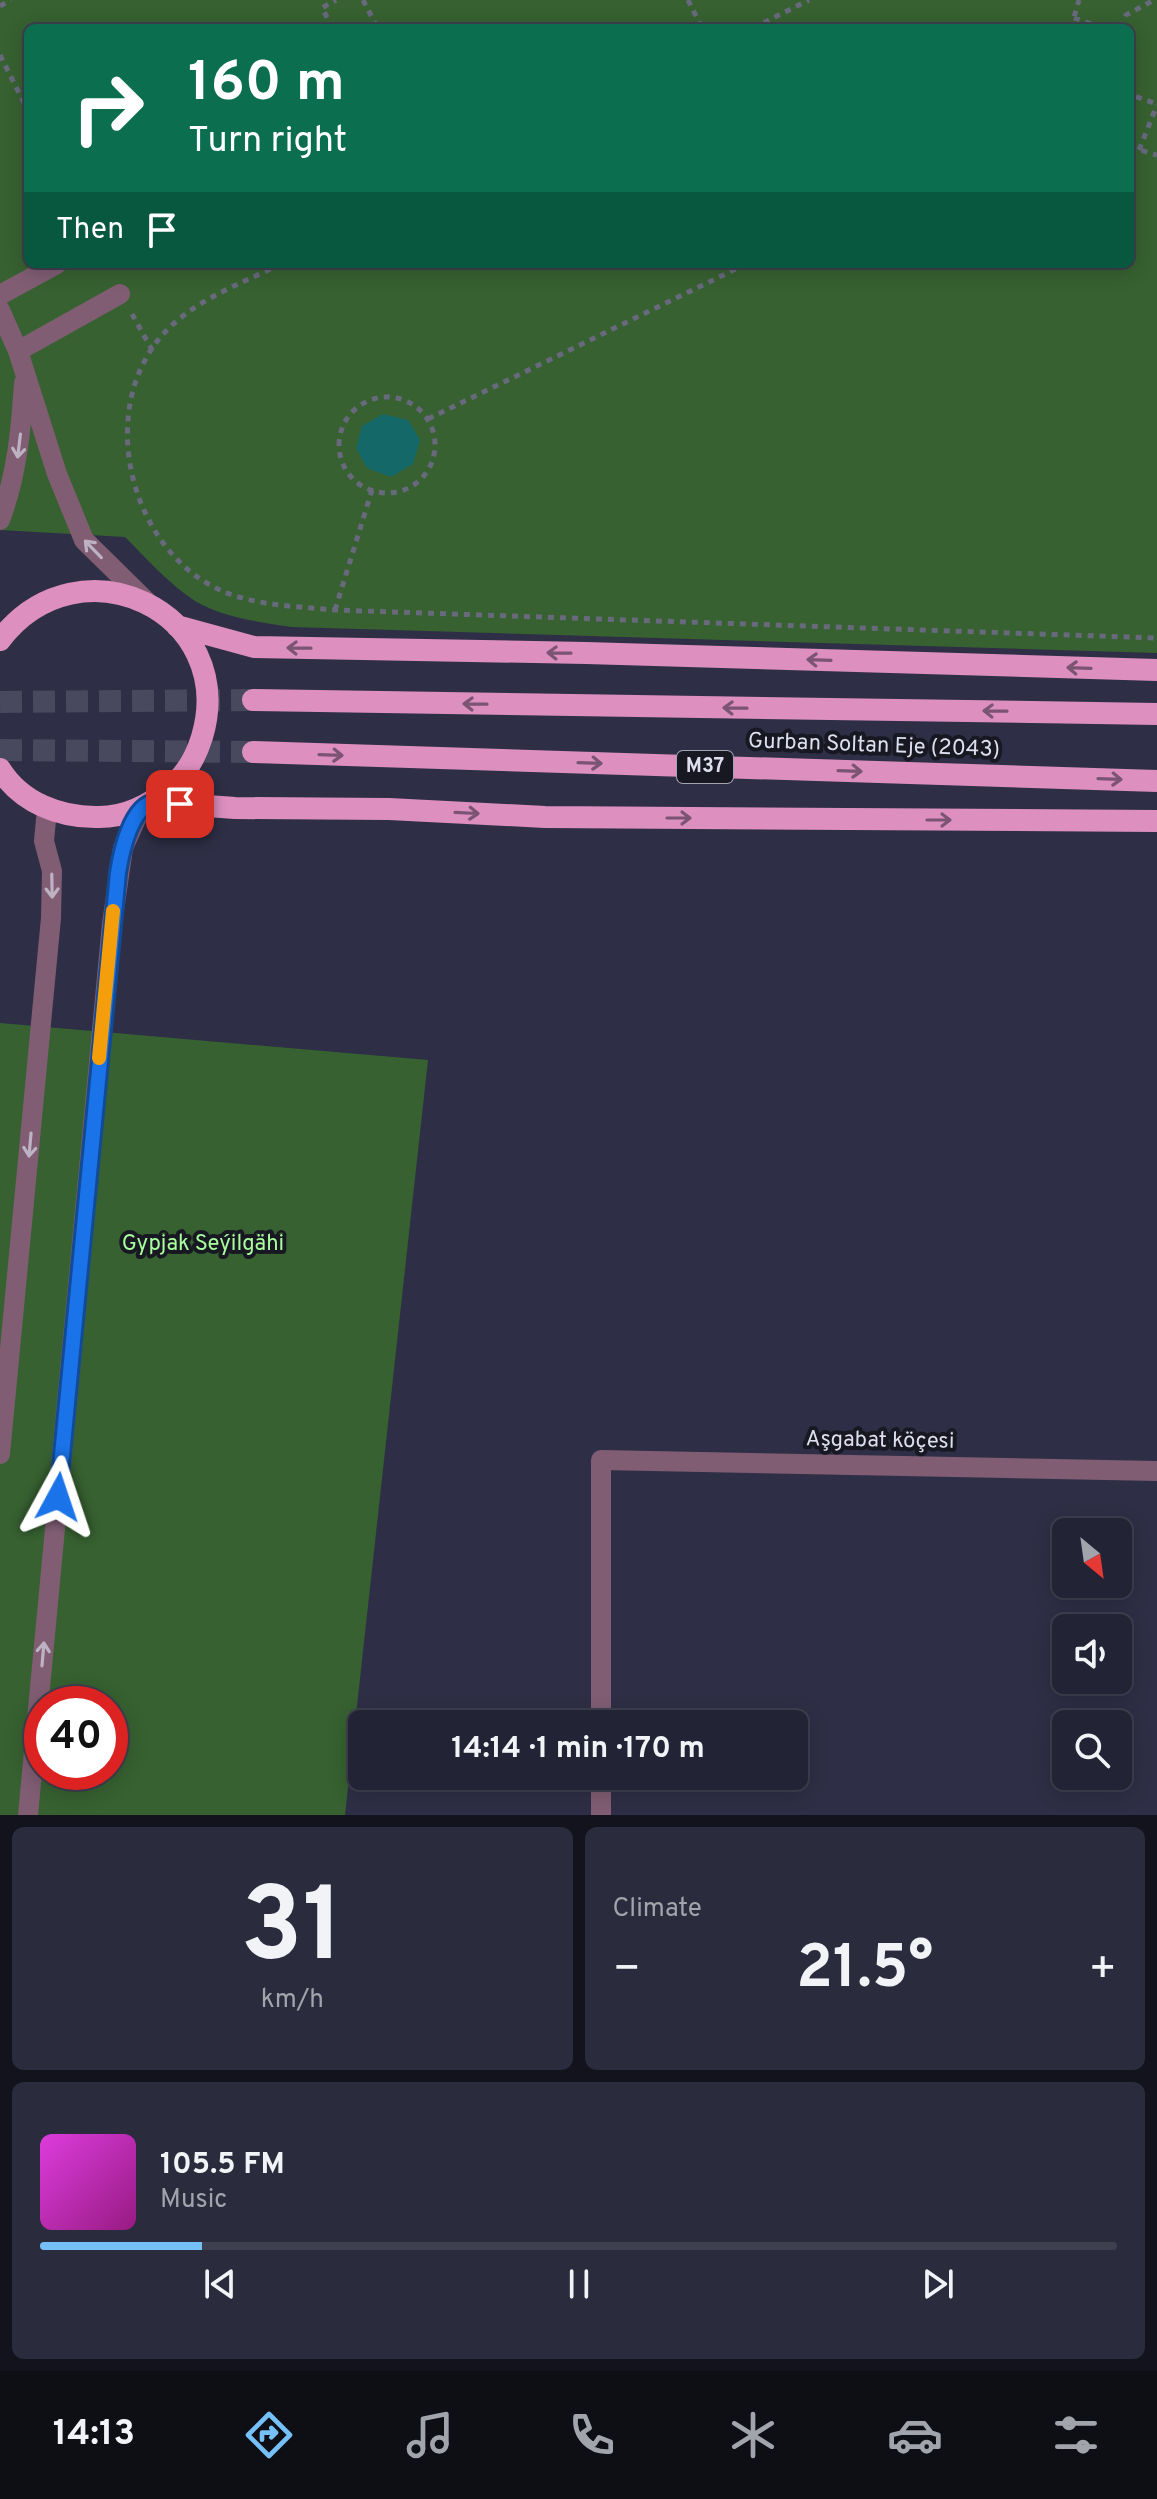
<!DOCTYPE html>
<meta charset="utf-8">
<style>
body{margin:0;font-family:Overpass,sans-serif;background:#2a2b3c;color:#f1f3f6;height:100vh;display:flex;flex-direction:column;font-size:30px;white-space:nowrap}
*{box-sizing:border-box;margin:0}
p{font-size:26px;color:#a2a4ac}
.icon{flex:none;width:44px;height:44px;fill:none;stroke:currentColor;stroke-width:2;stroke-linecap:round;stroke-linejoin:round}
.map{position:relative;height:1815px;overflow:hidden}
.drawer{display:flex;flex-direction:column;gap:12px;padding:12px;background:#13131d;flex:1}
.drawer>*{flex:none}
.hud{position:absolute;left:24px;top:24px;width:1110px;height:244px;border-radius:12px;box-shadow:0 4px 20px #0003,0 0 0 2px #3f404f;background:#0b6e4f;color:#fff;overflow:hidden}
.needle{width:52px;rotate:151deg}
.controls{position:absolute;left:1052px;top:1518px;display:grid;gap:16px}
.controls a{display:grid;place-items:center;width:80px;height:80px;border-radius:12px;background:#222334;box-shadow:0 4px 20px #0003,0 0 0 2px #3f404f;font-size:40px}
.speed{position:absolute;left:24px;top:1686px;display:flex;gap:16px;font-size:40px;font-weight:700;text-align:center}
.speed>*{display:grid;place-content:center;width:104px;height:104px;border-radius:50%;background:#222334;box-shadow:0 4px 20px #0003,0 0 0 2px #3f404f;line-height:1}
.speed .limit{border:12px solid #d22;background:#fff;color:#111}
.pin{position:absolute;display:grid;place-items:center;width:68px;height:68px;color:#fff;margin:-34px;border-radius:16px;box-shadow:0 4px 12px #0006}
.me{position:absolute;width:88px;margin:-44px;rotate:5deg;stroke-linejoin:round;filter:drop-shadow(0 0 6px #0008)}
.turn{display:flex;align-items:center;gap:28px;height:168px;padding:0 32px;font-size:36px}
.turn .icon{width:104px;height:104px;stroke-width:2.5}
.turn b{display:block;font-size:56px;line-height:68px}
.then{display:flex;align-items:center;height:76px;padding:0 32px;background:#0003;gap:16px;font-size:30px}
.big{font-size:60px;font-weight:700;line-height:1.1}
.drawer .widget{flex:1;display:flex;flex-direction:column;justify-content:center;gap:12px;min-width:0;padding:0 28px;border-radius:12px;background:#2a2b3c}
.drawer .dial{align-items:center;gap:0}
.dial b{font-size:104px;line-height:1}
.song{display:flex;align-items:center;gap:24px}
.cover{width:96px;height:96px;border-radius:12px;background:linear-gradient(135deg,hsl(300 70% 55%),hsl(310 70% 35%))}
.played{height:8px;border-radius:4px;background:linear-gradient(90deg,#75c0f6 15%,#3f404f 15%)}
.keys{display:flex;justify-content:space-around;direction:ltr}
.heat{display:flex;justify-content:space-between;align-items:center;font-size:44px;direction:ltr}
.drawer .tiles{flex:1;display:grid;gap:12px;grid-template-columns:1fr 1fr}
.widget:last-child{grid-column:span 2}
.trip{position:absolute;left:348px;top:1710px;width:460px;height:80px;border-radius:12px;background:#222334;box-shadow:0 4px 20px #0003,0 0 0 2px #3f404f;font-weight:700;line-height:80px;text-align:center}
.tab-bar{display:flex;height:128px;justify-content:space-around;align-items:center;background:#0e0e15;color:#a2a4ac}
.tab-bar .icon{width:56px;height:56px}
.tab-bar .current{color:#75c0f6}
.tab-bar b{font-size:36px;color:#f1f3f6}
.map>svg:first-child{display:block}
.green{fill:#376131;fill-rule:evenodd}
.water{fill:#156868}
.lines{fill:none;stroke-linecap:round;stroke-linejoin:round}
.trunk-tunnel{stroke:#48495f;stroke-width:22;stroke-dasharray:22 11;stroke-linecap:butt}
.path{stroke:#68697d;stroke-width:5;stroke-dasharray:6 6;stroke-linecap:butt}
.minor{stroke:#805d73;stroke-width:20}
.tertiary{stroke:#805d73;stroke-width:20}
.trunk{stroke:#dd8fc0;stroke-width:22}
.oneway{stroke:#bdb2c3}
.oneway2{stroke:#7a5472}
.route-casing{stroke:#114b97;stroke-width:20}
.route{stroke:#1a73e8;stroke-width:14}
.slow{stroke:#f59e0b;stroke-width:14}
.labels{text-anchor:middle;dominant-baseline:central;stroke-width:8;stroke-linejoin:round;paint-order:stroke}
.shield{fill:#181823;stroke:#a3a3b1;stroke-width:2}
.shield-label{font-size:20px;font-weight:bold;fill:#dedfee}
.street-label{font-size:22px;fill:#dedfee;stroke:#181823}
.park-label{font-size:22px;fill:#a9fe9c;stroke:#181823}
</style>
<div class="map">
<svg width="1157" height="1815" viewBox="0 0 1157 1815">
<rect width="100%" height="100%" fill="#2e2f46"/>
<!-- green -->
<path class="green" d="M0,0H1157V653L292,627C260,622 224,618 195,601C169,584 147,559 125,537L0,530ZM28,28H1130V264H28Z
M0,1023L428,1060L345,1815H0ZM42,1704H110V1772H42Z"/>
<!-- water -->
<path class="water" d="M383,414L408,420L420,440L413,464L391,477L367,468L356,448L362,426Z"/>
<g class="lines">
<!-- trunk-tunnel -->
<path class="trunk-tunnel" d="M0,702L253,700
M0,750L253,752"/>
<!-- path -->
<path class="path" d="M363,0L377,27L374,28
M688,0L702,28
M0,6L11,0
M1074,18L1103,28
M333,28L322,8L336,0
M753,28L809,0
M1071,28L1079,0
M1122,28L1126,15L1154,0
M0,55L28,111
M1130,87L1134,96L1157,104
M1130,147L1157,155
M1139,150L1157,105
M281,264C242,283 197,299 166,331C97,403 126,538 210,585C247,606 294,606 335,610L1157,638
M132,314L152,350
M339 445a48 48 0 1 1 96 0a48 48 0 1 1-96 0Z
M428,419L746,264
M335,610L372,490"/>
<!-- minor -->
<path class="minor" d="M0,295L57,264
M0,310L18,351L57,474L84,540L148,603
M18,351L120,294
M0,520C17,475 21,430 24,383
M601,1724V1460L1157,1471
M601,1815V1776"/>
<!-- tertiary -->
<path class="tertiary" d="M0,1454L51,918L52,871L44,841L47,809
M28,1815L112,924L123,848L141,808"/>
<!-- trunk -->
<path class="trunk" d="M177,626L254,647L586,653L1157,670
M0,640C79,536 239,612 202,737C196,756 186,775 170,787C150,805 127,817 99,817C61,818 21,803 0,769
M253,700L1157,714
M253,752L1157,781
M153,802L235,808L389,809L545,817L1157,821"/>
</g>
<!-- one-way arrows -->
<defs><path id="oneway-shaft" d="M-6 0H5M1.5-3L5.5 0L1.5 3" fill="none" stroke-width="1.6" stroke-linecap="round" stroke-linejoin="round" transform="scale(2)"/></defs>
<g class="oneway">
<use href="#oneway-shaft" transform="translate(19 446) rotate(97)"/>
<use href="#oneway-shaft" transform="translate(93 549) rotate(-134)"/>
<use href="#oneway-shaft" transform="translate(52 886) rotate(89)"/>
<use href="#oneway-shaft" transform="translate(30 1145) rotate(95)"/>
<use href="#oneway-shaft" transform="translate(43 1654) rotate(-85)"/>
</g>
<g class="oneway2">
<use href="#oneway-shaft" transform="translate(299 648) rotate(-179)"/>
<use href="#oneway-shaft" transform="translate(559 653) rotate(-179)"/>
<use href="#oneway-shaft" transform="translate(819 660) rotate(-178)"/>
<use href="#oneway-shaft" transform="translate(1079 668) rotate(-178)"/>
<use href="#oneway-shaft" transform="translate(475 704) rotate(-179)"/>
<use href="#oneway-shaft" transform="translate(735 708) rotate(-179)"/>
<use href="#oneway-shaft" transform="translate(995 711) rotate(-179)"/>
<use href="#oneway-shaft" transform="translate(331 755) rotate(2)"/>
<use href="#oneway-shaft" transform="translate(590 763) rotate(2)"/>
<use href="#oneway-shaft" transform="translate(850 771) rotate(2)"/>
<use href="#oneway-shaft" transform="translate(1110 779) rotate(2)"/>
<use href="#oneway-shaft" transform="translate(467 813) rotate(3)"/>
<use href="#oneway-shaft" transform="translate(679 818)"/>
<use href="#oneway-shaft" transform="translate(939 820)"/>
</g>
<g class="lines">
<!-- route casing -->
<g class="route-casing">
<path id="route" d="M58,1497L118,873C121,853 131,805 155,802C162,801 172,803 180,804"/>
</g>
<!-- route -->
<use href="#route" class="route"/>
<!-- slow -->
<path class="slow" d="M99,1058L113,911"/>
</g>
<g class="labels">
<!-- shield labels -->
<rect class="shield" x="677" y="751" width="56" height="32" rx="6"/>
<g class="shield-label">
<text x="705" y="767">M37</text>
</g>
<!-- street labels -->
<g class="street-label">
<text transform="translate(874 746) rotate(2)">Gurban Soltan Eje (2043)</text>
<text transform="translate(880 1441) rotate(1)">Aşgabat köçesi</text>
</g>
<!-- park labels -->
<g class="park-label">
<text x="203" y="1244">Gypjak Seýilgähi</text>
</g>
</g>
</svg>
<div class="controls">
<a><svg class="needle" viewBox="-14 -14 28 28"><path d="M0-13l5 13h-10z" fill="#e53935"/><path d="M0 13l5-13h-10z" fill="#a2a4ac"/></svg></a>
<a><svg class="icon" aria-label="sound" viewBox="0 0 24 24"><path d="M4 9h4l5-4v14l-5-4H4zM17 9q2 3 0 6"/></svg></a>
<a><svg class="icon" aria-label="search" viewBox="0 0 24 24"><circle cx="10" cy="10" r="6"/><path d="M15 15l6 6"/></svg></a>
</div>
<div class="speed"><div class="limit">40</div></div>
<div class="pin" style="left:180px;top:804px;background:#d93025"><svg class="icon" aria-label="arrive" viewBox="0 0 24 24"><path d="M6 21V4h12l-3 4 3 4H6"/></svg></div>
<svg class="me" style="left:58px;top:1497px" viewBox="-20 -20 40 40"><path d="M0-17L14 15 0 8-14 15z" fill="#1a73e8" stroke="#fff" stroke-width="4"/></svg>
<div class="trip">14:14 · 1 min · 170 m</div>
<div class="hud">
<div class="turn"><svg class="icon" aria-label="right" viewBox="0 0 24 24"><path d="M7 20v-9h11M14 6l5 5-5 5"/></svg><div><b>160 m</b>Turn right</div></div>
<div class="then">Then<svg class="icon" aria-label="arrive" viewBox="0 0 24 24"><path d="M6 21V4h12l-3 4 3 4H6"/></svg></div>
</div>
</div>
<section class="drawer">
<div class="tiles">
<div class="widget dial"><b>31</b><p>km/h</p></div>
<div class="widget"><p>Climate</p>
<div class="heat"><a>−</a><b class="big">21.5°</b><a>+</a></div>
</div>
<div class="widget">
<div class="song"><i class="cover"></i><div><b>105.5 FM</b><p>Music</p></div></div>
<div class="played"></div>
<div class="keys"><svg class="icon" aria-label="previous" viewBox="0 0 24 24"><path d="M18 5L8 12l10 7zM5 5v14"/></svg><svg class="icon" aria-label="pause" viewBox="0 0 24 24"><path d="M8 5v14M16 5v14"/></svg><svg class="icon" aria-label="next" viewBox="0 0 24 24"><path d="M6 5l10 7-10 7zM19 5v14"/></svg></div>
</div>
</div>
</section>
<nav class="tab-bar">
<b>14:13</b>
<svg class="icon current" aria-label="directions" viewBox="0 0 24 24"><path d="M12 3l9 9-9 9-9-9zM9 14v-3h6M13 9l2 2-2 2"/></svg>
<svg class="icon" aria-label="music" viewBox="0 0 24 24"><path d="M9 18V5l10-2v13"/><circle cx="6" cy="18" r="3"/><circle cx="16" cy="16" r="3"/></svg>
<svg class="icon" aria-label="phone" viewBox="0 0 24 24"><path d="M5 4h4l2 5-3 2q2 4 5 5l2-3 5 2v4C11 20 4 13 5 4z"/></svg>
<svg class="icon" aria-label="climate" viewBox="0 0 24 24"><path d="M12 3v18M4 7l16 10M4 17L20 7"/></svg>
<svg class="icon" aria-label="car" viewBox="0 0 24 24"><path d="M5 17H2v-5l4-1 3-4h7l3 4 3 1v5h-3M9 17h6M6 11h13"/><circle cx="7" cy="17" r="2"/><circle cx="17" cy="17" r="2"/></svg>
<svg class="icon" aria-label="filters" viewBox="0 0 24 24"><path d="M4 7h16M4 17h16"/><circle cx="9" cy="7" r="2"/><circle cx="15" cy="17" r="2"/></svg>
</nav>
